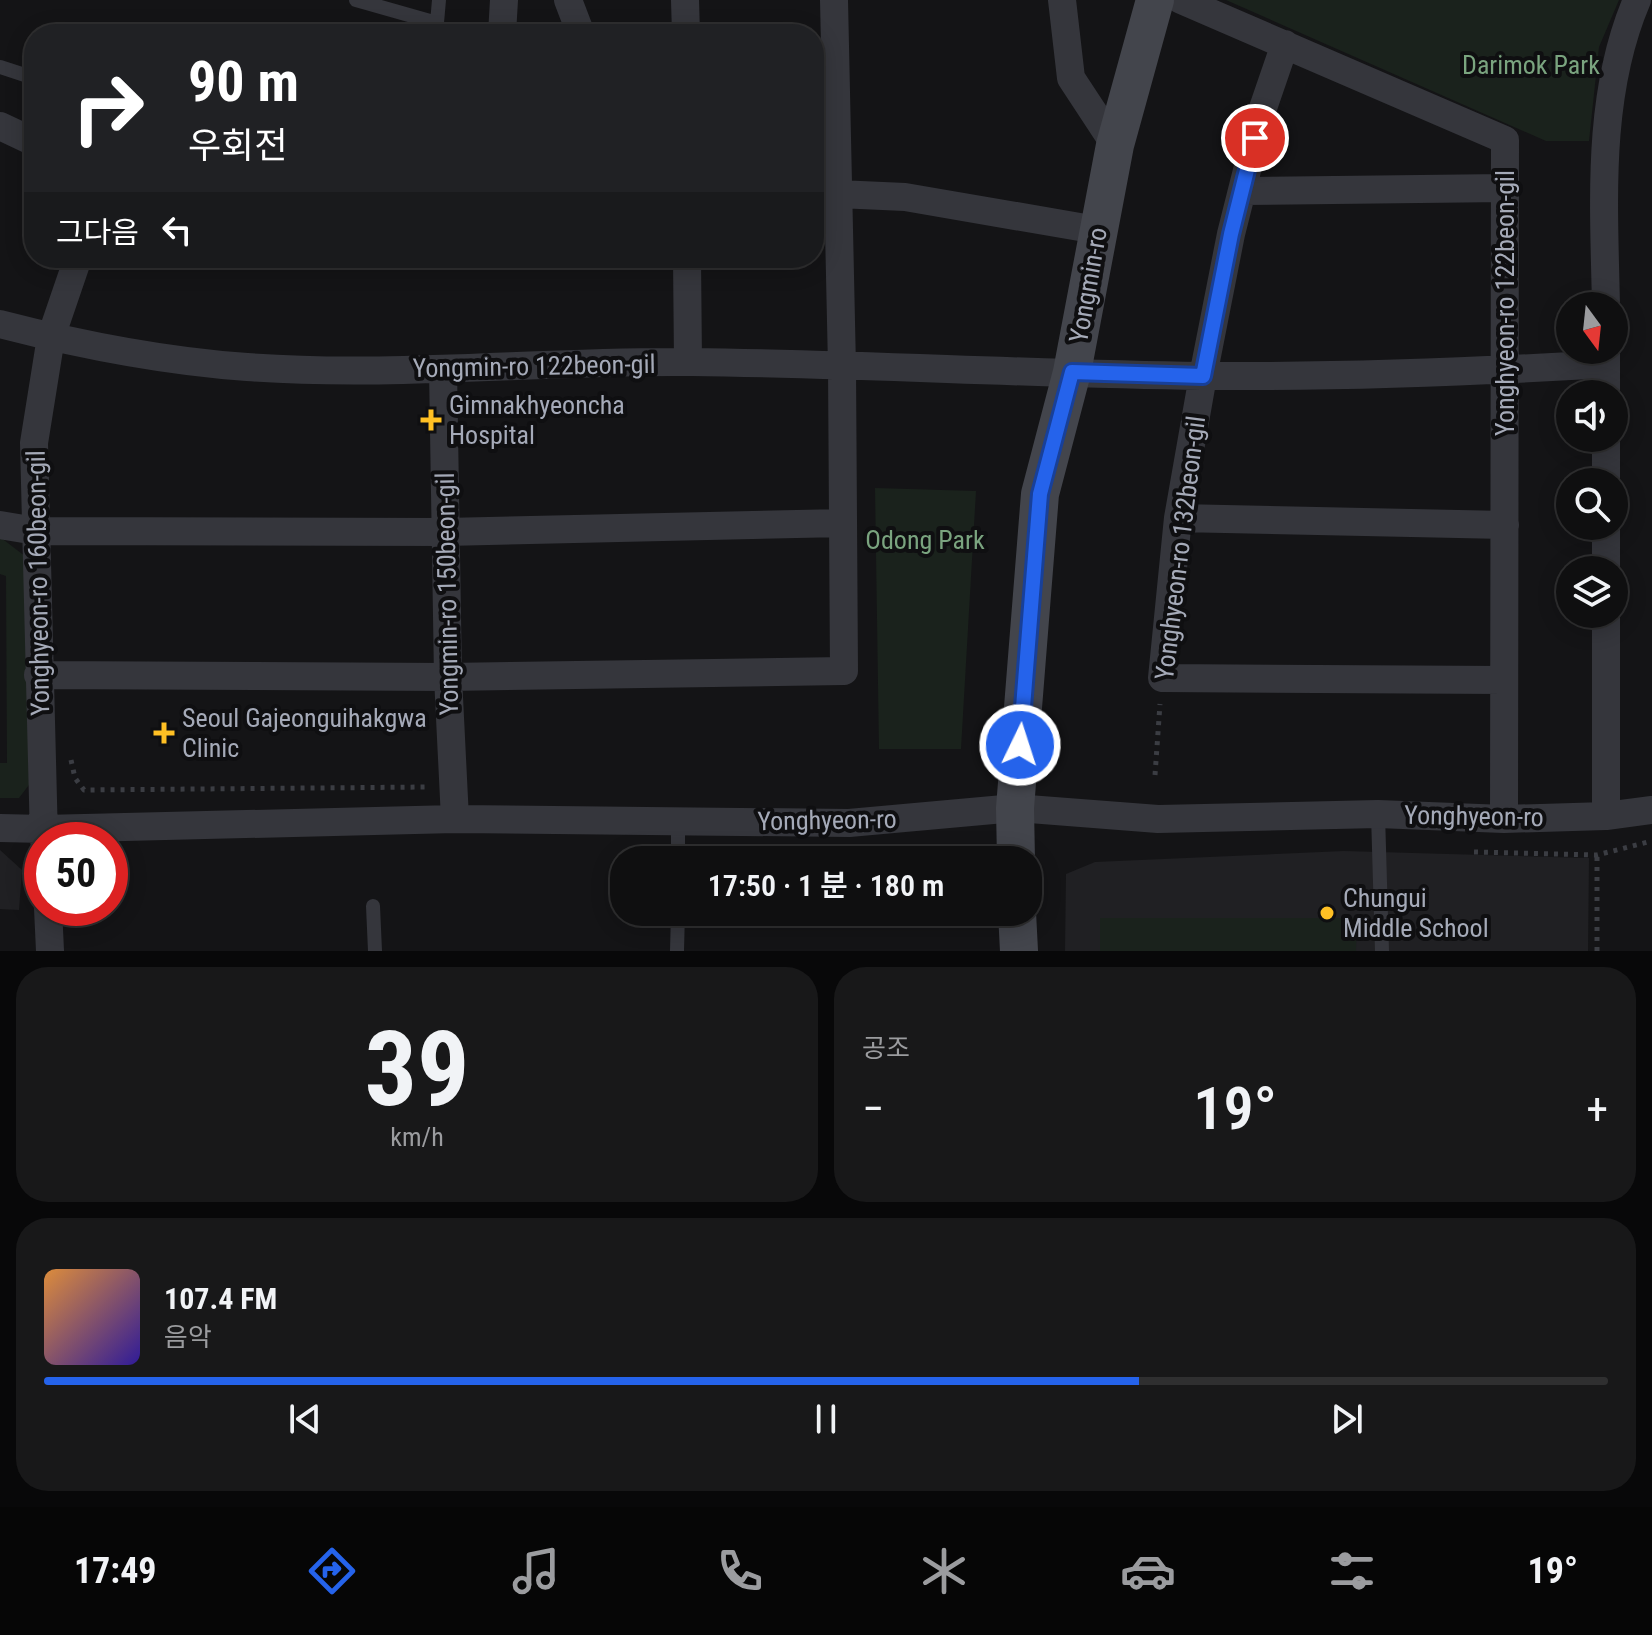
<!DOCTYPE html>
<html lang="ko">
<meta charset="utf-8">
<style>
body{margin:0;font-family:"Roboto Condensed","Noto Sans KR",sans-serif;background:#181819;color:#f1f3f6;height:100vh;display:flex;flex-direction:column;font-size:30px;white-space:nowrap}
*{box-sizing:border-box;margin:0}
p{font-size:26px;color:#9b9c9f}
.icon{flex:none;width:44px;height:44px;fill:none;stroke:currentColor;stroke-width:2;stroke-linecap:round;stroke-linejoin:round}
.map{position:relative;height:951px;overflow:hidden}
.panel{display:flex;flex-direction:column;gap:16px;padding:16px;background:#080809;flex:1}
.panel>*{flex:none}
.hud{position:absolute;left:24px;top:24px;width:800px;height:244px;border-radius:32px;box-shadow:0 4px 20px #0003,0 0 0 2px #2f2f30;background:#202124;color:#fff;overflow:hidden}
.needle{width:52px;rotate:165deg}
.controls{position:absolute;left:1556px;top:292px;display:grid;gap:16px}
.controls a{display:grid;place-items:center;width:72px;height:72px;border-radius:50%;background:#0f0f10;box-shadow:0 4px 20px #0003,0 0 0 2px #2f2f30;font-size:40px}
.speed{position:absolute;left:24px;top:822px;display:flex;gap:16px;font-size:40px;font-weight:700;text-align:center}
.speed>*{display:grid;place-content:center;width:104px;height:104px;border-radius:50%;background:#0f0f10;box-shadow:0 4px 20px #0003,0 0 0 2px #2f2f30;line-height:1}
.speed .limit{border:12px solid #d22;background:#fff;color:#111}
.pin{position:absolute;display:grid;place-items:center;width:68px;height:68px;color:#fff;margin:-34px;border:4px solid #fff;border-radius:50%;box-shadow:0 2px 8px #0007}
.me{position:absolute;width:88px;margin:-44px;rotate:4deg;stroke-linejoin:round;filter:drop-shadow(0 0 6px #0008)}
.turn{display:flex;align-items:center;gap:28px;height:168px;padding:0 32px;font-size:36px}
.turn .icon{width:104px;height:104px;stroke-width:2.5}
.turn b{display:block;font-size:56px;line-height:68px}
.then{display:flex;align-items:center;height:76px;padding:0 32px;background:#0003;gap:16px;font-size:30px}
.big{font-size:60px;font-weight:600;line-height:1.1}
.panel .card{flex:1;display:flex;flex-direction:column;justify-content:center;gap:12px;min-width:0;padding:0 28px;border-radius:32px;background:#181819}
.panel .dial{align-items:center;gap:0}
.dial b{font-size:104px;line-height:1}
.song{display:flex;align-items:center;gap:24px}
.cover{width:96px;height:96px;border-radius:12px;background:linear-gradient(135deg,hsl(30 70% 55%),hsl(250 70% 35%))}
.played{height:8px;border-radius:4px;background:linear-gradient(90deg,#2563eb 70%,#2f2f30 70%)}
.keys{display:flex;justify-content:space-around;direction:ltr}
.heat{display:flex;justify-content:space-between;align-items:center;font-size:44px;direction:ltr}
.panel .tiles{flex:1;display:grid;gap:16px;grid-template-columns:1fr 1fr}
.card:last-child{grid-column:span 2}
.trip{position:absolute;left:610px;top:846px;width:432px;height:80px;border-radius:32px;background:#0f0f10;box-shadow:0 4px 20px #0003,0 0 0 2px #2f2f30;font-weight:600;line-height:80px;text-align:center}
.menu{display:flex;height:128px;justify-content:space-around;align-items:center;background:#060606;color:#9b9c9f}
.menu .icon{width:56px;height:56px}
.menu .active{color:#2563eb}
.menu b{font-size:36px;color:#f1f3f6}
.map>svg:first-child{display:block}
.built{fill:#202023}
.green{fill:#1a221c}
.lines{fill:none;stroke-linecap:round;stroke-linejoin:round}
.path{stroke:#3b3d43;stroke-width:5;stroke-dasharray:4 6;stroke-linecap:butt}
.lane{stroke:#35363c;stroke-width:14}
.street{stroke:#35363c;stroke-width:28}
.secondary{stroke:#43454c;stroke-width:38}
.route-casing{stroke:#184099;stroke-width:20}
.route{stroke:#2563eb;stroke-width:14}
.poi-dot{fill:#ffc024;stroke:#0f0f11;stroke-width:3}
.labels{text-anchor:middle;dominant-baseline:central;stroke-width:8;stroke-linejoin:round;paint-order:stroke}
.park-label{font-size:26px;fill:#7aa47f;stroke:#0f0f11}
.street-label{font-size:26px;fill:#a5aab8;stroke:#0f0f11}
.poi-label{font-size:26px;fill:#a5aab8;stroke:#0f0f11;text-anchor:start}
</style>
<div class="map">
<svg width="1652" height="951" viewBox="0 0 1652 951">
<rect width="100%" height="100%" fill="#141416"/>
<!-- built -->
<path class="built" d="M0,850L22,870L19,910L0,909Z
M1344,851L1589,858L1588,951H1065L1066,874L1095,862Z"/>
<!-- green -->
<path class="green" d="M1226,0H1619L1599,47L1589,141H1546Z
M875,488L976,491L961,749H879Z
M0,537L30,560L35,777L19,798H0V763H7L6,576L0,574Z
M1100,918H1357L1356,951H1100Z"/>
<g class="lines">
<!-- path -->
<path class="path" d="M71,760L75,778L84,790L426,787
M1155,775L1160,704
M1474,852L1597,855L1652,841
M1597,951V855"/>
<!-- lane -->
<path class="lane" d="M356,0L437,23
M436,34L439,0
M0,67L34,78
M1378,814L1382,951
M678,860V821
M373,906L375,951
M677,951L678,912"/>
<!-- street -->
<path class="street" d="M568,0L581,34
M685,0L686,34
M1062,0L1071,78L1115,145
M1181,0L1505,140L1504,819
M502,34L504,0
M1285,44L1262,111L1231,234L1203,376L1178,518L1162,678L1504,680
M0,126L34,142
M1242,191L1505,188
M838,194L905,197L1097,230
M687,258L688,362
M1606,306C1604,204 1596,96 1637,0
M0,324C81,345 163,361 247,367C395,378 544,360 692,362C862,364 1032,374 1202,376C1336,377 1472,372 1606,364
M1606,350V394
M443,369L448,677L455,819
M1606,482V438
M1178,518L1505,525
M0,525L36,531L445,532L843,523
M1606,570V526
M38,675L448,677L844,671L842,367L834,0
M1606,816V614
M0,828L44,829L455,819L849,823L1015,808L1158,819L1378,814L1504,819L1606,816L1652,810
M44,840L34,443L51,337L78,258
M48,908L50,951"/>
<!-- secondary -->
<path class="secondary" d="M1016,860L1015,808L1040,494L1072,372L1115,145L1155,0
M1017,912L1019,951"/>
</g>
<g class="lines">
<!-- route casing -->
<g class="route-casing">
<path id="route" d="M1020,745L1040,494L1072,372L1203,376L1231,234L1255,138"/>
</g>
<!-- route -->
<use href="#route" class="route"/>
</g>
<!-- markers -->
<g class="poi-dot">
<path d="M427 408h8v8h8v8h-8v8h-8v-8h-8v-8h8z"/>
<path d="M160 721h8v8h8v8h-8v8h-8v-8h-8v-8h8z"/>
<circle cx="1327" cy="913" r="8"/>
</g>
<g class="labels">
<!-- park labels -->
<g class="park-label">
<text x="1531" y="65">Darimok Park</text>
<text x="925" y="540">Odong Park</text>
</g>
<!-- street labels -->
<g class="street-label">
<text transform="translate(1088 285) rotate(-80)">Yongmin-ro</text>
<text transform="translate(1505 303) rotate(-90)">Yonghyeon-ro 122beon-gil</text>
<text transform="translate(534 366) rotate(-1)">Yongmin-ro 122beon-gil</text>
<text transform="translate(1180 548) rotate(-83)">Yonghyeon-ro 132beon-gil</text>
<text transform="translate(38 583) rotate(-91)">Yonghyeon-ro 160beon-gil</text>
<text transform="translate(447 594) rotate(-91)">Yongmin-ro 150beon-gil</text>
<text transform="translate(1474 816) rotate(1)">Yonghyeon-ro</text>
<text transform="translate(827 820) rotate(-1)">Yonghyeon-ro</text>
</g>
<!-- poi labels -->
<g class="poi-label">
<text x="449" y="405">Gimnakhyeoncha<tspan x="449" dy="30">Hospital</tspan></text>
<text x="182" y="718">Seoul Gajeonguihakgwa<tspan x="182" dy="30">Clinic</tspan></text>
<text x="1343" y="898">Chungui<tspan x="1343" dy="30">Middle School</tspan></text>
</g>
</g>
</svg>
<div class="controls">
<a><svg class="needle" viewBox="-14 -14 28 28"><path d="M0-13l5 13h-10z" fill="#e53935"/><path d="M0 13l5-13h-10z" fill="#9b9c9f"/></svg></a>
<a><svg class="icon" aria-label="sound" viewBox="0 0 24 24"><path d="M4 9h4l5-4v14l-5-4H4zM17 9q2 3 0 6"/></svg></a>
<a><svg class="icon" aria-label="search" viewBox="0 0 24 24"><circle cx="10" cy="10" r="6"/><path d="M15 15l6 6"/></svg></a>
<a><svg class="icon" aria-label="layers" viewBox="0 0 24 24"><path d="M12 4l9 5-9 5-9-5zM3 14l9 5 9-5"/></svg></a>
</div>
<div class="speed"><div class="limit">50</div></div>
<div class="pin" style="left:1255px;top:138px;background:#d93025"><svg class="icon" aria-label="arrive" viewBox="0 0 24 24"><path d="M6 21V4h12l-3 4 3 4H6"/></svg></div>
<svg class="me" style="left:1020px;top:745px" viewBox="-20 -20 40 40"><circle r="17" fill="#2563eb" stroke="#fff" stroke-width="3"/><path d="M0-11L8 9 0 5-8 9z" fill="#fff"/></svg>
<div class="trip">17:50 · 1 분 · 180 m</div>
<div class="hud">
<div class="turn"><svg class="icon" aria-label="right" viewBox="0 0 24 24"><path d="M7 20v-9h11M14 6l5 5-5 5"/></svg><div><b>90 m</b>우회전</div></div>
<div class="then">그다음<svg class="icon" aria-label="left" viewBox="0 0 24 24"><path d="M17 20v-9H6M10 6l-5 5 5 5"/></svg></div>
</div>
</div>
<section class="panel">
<div class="tiles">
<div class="card dial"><b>39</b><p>km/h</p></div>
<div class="card"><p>공조</p>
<div class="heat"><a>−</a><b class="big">19°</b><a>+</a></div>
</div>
<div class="card">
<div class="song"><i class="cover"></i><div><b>107.4 FM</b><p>음악</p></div></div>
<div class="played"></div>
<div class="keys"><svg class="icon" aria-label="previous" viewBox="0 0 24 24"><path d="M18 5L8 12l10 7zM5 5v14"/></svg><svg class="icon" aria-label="pause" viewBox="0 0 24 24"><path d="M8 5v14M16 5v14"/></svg><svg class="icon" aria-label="next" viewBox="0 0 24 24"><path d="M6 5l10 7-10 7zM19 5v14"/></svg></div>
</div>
</div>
</section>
<nav class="menu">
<b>17:49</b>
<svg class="icon active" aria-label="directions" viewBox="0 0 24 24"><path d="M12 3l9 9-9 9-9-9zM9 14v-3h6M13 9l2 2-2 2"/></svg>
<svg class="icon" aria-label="music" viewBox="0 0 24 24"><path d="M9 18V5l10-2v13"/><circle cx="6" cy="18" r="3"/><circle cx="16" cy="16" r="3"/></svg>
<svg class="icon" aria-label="phone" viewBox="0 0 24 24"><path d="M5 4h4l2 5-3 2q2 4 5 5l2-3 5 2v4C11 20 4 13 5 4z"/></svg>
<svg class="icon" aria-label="climate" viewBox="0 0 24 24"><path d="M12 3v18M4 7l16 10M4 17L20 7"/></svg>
<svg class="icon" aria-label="car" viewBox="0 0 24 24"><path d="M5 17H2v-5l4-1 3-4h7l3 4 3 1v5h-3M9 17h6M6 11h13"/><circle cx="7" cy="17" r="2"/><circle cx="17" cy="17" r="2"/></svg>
<svg class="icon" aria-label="filters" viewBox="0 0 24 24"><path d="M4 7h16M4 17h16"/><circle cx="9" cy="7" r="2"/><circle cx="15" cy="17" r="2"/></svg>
<b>19°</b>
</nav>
